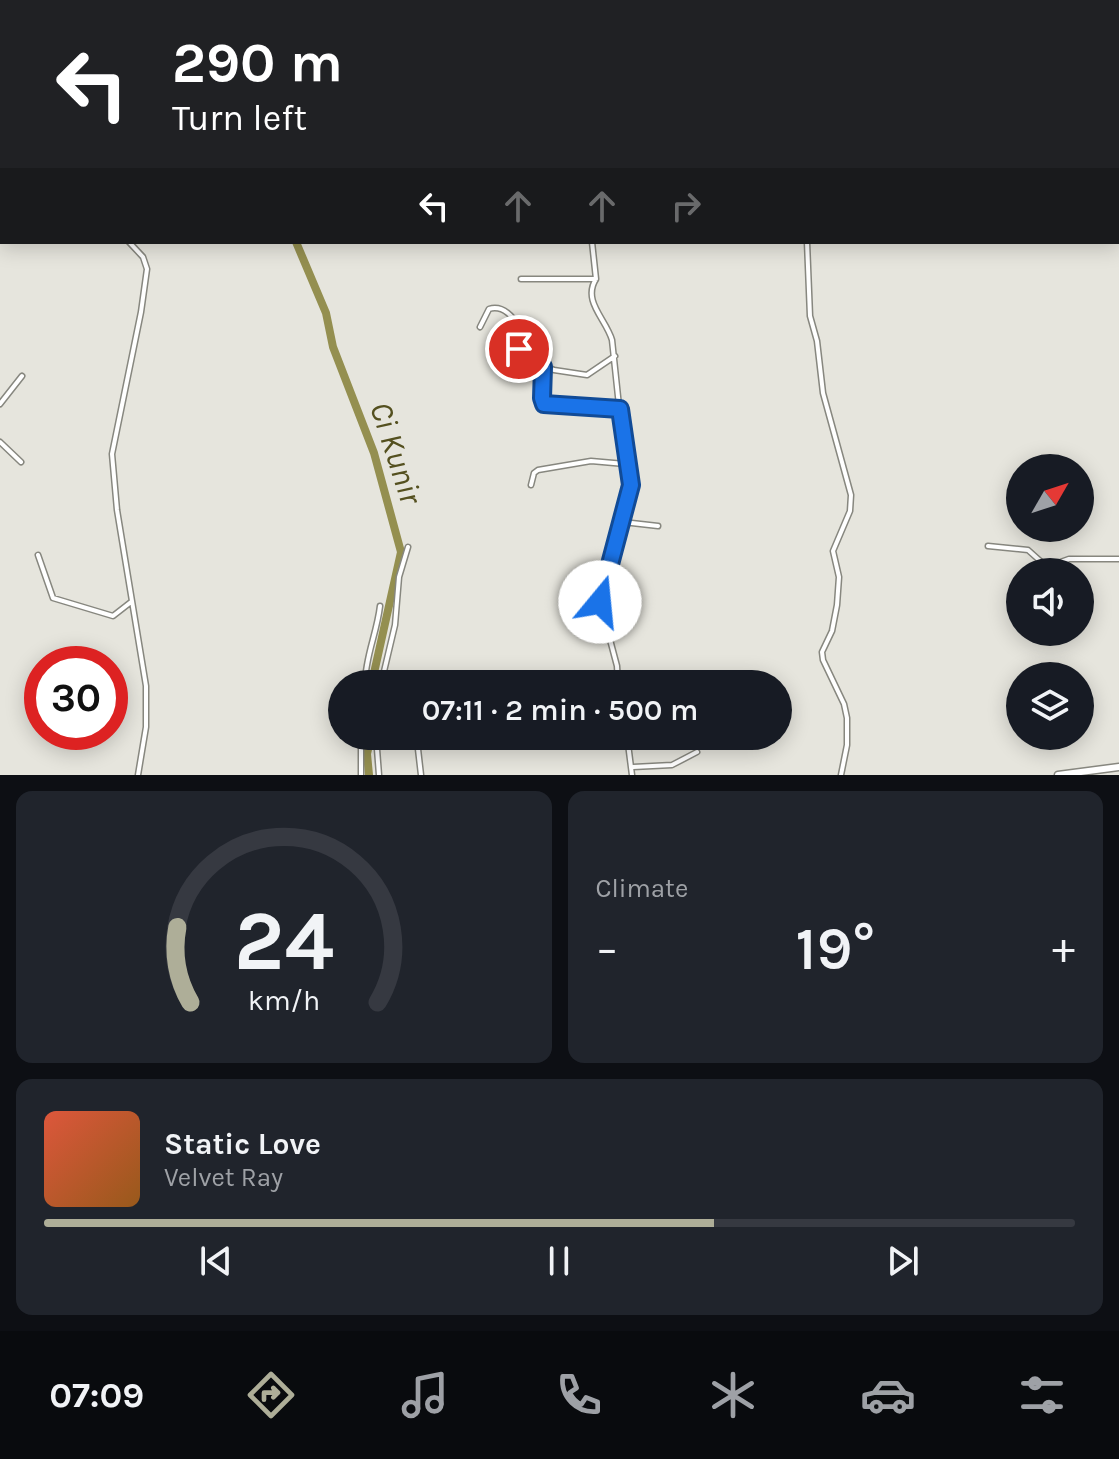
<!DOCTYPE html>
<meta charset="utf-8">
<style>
body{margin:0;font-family:Karla,sans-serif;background:#20242c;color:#f1f3f6;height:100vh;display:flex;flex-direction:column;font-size:30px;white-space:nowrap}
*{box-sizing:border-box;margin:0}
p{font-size:26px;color:#9ea1a6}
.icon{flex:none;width:44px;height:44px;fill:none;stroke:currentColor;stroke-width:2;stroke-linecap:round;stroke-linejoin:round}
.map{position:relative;height:775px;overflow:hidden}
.drawer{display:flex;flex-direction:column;gap:16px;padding:16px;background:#0d0f14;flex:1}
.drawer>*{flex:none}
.top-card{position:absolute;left:0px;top:0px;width:1120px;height:244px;box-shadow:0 4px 20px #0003;background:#202124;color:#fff;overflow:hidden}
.needle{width:52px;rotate:51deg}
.tools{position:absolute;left:1006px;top:454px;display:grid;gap:16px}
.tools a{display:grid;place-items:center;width:88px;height:88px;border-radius:50%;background:#171b24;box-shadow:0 4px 20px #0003;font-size:40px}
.speed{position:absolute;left:24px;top:646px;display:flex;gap:16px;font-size:40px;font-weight:700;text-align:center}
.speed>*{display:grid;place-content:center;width:104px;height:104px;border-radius:50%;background:#171b24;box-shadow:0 4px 20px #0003;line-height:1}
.speed .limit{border:12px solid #d22;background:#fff;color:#111}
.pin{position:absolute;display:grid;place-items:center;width:68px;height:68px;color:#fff;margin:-34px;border:4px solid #fff;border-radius:50%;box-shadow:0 2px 8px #0007}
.me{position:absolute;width:88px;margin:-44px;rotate:17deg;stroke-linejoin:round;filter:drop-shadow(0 0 6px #0008)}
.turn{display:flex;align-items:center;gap:28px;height:168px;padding:0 40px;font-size:36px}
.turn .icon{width:104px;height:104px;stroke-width:2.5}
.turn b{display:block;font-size:56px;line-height:68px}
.lanes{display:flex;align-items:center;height:76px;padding:0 40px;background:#0003;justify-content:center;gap:40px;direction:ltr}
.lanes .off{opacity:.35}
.big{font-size:60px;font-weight:600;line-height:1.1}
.drawer .tile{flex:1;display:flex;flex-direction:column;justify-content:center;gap:12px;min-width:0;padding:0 28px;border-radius:16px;background:#20242c}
.drawer .dial{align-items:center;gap:0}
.dial svg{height:208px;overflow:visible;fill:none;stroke:#363941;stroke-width:7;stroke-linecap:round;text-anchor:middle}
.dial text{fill:#f1f3f6;stroke:none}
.song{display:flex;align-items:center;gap:24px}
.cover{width:96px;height:96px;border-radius:12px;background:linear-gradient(135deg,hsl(10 70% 55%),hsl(30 70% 35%))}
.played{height:8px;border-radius:4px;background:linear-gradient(90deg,#aeae98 65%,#363941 65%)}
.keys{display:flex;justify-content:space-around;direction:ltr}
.heat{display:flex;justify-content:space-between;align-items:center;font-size:44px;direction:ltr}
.drawer .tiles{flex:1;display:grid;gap:16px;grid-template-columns:1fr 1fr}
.tile:last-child{grid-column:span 2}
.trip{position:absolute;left:328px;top:670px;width:464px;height:80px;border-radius:40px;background:#171b24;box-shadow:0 4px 20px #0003;font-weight:600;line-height:80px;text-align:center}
.tabs{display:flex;height:128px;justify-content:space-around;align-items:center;background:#090b0e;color:#9ea1a6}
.tabs .icon{width:56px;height:56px}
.tabs .current{color:#aeae98}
.tabs b{font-size:36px;color:#f1f3f6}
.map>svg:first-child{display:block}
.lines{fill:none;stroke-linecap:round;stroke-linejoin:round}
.river{stroke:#948f50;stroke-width:8}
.minor-casing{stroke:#87877f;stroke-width:7}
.secondary-casing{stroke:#87877f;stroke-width:9}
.minor{stroke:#fff;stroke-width:4}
.secondary{stroke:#fff;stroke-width:6}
.route-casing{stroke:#114b97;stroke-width:20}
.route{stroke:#1a73e8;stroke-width:14}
.labels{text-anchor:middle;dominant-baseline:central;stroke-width:6;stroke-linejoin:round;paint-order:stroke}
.water-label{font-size:32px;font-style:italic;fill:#54501f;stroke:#e6e5dd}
</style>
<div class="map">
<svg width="1119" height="775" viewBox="0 0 1119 775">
<rect width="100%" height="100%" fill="#e6e5dd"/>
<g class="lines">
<!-- river -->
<path class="river" d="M251,2V0
M296,242L326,313L333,347L374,453L401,552L374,673V684
M369,775L367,754L371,736"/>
<!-- minor casing -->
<g class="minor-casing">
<path id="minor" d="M85,0V2
M536,0L537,2
M813,0V2
M385,2L386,0
M0,189L2,181
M129,242L143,257L147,269L141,312L112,454L117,510L146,686V727L138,775
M592,242L596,279C582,301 606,319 612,340L622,434L631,485L600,602L617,666L618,684
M807,242L810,316L817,341L823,393L851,495L850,511L833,551L839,577L837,605L832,631L822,652L823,660L844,704L847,718V745L841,775
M521,279H596
M480,327L489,309C505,304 515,320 524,332L519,354L554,370L587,375L615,356
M543,367L542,398L544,404L619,409
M0,404L22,376
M0,442L21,462
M531,485L534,473L538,470L591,461L625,464
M623,522L658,526
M988,546L1028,550L1047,567L1069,559H1119
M38,555L53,598L113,616L131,602
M365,684C365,657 377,633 380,606
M381,684L395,625L399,577L408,547
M361,736V775
M376,736L379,775
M627,736L632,775
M418,749L421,775
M633,767L672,765L697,752"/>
</g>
<!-- secondary casing -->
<g class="secondary-casing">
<path id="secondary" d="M1058,775L1119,767"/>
</g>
<!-- minor -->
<use href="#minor" class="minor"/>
<!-- secondary -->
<use href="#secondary" class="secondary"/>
</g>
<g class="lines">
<!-- route casing -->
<g class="route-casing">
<path id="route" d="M519,349V354L543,367L542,398L544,404L620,409L631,485L600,602"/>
</g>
<!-- route -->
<use href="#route" class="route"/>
</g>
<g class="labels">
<!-- water labels -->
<g class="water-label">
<text transform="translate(396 453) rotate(72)">Ci Kunir</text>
</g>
</g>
</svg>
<div class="tools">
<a><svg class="needle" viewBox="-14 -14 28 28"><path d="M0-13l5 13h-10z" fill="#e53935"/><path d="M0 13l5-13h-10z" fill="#9ea1a6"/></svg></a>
<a><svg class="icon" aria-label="sound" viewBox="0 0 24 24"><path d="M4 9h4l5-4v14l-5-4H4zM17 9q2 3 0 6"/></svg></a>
<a><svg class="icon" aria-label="layers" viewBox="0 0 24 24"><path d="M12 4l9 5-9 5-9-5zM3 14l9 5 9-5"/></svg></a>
</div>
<div class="speed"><div class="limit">30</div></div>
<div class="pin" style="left:519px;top:349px;background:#d93025"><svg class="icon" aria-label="arrive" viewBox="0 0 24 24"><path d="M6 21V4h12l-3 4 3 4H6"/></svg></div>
<svg class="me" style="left:600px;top:602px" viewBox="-20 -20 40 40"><circle r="19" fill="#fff"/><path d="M0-13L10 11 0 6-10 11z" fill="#1a73e8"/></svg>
<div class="trip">07:11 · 2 min · 500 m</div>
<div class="top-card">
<div class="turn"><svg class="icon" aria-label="left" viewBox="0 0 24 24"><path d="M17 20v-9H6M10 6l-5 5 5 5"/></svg><div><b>290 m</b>Turn left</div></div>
<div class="lanes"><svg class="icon" aria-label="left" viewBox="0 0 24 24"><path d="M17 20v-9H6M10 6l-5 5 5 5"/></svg><svg class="icon off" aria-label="ahead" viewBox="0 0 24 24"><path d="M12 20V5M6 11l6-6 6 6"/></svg><svg class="icon off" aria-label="ahead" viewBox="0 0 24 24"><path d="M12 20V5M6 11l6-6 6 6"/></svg><svg class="icon off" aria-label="right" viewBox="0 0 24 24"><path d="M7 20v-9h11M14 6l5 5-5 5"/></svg></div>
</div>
</div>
<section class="drawer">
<div class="tiles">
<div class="tile dial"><svg viewBox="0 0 100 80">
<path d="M14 69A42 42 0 1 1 86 69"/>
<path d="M14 69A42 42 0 0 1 9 40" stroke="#aeae98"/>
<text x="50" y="56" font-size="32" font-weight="700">24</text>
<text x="50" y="72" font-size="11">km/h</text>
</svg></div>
<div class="tile"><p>Climate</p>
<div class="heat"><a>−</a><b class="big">19°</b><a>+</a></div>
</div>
<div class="tile">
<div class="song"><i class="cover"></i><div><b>Static Love</b><p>Velvet Ray</p></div></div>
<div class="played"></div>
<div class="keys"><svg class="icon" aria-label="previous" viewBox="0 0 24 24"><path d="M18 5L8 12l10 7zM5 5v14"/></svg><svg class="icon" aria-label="pause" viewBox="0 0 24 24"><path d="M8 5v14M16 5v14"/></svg><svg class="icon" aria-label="next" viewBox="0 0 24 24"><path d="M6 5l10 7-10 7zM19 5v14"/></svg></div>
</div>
</div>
</section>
<nav class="tabs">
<b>07:09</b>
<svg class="icon current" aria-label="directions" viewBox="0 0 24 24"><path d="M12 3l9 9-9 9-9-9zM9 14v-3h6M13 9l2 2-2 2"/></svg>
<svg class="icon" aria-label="music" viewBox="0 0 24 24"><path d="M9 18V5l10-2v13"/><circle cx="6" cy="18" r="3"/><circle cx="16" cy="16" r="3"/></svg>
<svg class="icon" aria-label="phone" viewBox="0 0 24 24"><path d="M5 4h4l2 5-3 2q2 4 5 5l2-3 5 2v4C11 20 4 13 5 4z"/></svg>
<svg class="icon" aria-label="climate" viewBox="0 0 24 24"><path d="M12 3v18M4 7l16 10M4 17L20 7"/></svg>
<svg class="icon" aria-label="car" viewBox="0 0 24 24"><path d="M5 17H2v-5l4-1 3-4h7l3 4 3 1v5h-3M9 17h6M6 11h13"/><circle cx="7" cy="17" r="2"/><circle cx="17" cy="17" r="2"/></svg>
<svg class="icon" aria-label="filters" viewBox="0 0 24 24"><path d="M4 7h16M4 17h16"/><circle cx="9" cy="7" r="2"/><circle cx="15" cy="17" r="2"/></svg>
</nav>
